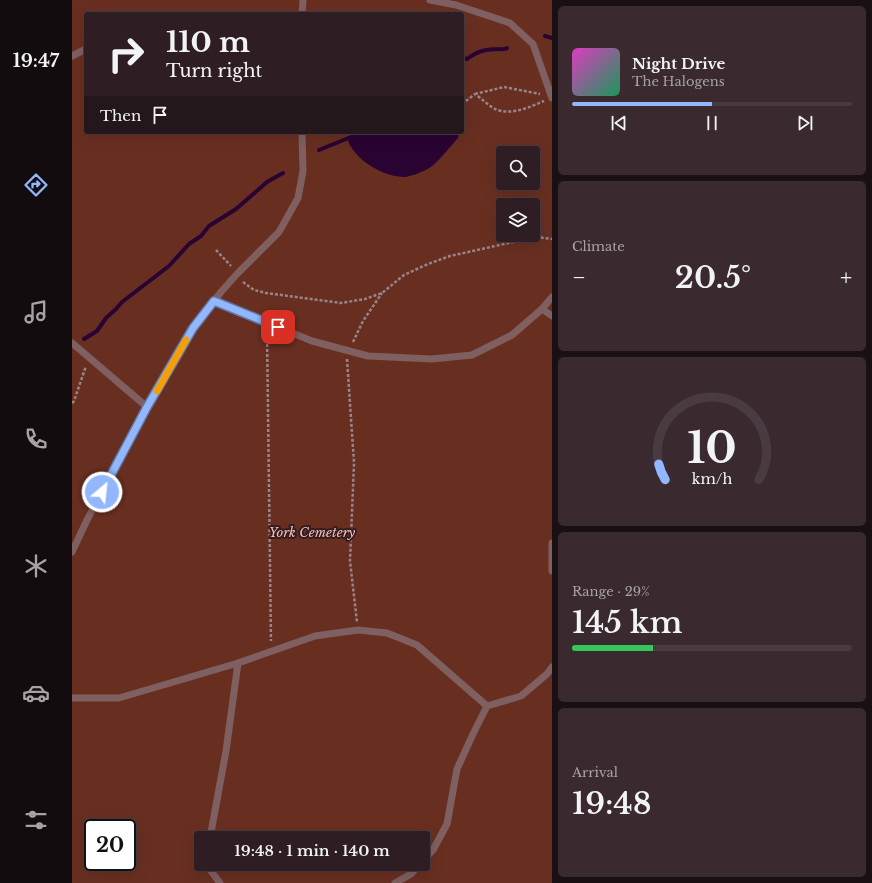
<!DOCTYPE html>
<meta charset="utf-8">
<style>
body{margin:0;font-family:"Libre Baskerville",serif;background:#3a2a30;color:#f1f3f6;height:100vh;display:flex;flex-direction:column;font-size:15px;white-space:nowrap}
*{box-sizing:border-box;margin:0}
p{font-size:13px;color:#a7a2a6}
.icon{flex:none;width:22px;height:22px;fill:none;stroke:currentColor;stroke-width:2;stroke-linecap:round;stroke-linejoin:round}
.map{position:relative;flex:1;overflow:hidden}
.side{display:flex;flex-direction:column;gap:6px;padding:6px;background:#191013;width:320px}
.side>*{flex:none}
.hud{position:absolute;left:12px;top:12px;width:380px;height:122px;border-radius:4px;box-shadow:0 4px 16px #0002,0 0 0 1px #493b41;background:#2e1d23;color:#f1f3f6;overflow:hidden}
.buttons{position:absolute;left:424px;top:146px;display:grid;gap:8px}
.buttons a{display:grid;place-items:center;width:44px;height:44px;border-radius:4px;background:#2e1d23;box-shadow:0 4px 16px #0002,0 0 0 1px #493b41;font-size:20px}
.speed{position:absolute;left:12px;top:819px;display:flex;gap:8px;font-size:20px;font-weight:700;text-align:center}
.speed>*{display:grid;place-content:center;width:52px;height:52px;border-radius:50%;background:#2e1d23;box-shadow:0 4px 16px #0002,0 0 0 1px #493b41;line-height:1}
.speed .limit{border:2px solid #111;border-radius:6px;background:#fff;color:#111}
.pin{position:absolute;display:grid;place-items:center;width:34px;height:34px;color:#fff;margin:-17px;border-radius:8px;box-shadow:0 2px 6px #0006}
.me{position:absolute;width:44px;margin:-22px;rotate:28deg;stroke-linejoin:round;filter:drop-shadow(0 0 3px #0008)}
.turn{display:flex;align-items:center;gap:14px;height:84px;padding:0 16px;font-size:18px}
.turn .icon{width:52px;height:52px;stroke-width:2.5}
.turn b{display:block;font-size:28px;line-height:34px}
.then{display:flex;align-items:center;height:38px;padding:0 16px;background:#0003;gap:8px;font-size:15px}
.big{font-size:30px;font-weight:600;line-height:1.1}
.side .tile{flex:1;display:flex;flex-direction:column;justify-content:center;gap:6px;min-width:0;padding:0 14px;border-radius:6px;background:#3a2a30}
.side .dial{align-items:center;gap:0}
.dial svg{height:104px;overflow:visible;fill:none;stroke:#493b41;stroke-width:7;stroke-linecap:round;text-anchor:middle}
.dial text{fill:#f1f3f6;stroke:none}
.song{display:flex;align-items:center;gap:12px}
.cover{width:48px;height:48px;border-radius:6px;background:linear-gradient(135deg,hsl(310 70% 55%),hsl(150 70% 35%))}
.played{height:4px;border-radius:2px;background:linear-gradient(90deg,#92b7fd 50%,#493b41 50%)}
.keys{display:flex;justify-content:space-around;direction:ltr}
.heat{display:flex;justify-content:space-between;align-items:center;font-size:22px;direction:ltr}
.charge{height:6px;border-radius:3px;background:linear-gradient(90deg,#34c759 29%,#493b41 0)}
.trip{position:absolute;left:122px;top:831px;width:236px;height:40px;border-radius:4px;background:#2e1d23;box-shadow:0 4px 16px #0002,0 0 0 1px #493b41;font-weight:600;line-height:40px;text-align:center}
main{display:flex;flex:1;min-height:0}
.dock{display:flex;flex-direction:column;width:72px;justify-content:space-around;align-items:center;background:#120c0e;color:#a7a2a6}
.dock .icon{width:28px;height:28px}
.dock .selected{color:#92b7fd}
.dock b{font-size:18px;color:#f1f3f6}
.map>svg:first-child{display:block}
.green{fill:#682f21;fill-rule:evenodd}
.water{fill:#290332}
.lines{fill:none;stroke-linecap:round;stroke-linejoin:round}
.stream{stroke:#290332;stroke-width:4}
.path{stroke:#98848b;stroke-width:2.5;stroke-dasharray:3 2;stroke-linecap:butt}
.lane{stroke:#7f5f60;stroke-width:7}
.route-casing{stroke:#5f77a4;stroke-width:10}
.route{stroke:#92b7fd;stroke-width:7}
.slow{stroke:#f59e0b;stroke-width:7}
.labels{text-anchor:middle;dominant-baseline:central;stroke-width:4;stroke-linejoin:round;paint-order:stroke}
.park-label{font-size:13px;font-style:italic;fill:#fbbfaf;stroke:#331d25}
</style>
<main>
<nav class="dock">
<b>19:47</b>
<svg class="icon selected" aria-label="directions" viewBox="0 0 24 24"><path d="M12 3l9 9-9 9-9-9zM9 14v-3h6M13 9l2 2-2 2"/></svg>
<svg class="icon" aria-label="music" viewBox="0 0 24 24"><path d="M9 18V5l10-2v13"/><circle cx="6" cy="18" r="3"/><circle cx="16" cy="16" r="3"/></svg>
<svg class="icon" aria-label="phone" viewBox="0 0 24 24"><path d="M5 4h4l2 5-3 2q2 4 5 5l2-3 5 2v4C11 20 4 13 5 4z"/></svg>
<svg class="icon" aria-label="climate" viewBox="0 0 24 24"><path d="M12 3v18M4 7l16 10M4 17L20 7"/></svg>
<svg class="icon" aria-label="car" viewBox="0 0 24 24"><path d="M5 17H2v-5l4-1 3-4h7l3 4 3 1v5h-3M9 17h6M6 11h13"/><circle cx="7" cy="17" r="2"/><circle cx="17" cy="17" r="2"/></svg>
<svg class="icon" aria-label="filters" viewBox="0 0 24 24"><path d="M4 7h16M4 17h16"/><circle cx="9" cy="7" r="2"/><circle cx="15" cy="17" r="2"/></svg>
</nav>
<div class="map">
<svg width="480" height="883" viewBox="0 0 480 883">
<rect width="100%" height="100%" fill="#3e272f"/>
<!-- green -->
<path class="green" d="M0,0H480V883H0ZM14,14H390V132H14ZM431,153H461V183H431ZM431,205H461V235H431ZM21,828H55V862H21ZM129,838H351V864H129Z"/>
<!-- water -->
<path class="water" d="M283,132H387L386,138C379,146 367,161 359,167C355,170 338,177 333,177C312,177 284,161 276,141L280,134Z"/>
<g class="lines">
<!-- stream -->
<path class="stream" d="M473,36L480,38
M390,59L391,58L395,59C408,49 417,49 433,49L435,48
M247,150L279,137
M12,339L25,331L34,318L44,309L50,302L97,266L117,244L129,236L137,226L164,209L195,182L211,173"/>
<!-- path -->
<path class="path" d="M403,94L432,87L468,94
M390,104L403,94C409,98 417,106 423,109C439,116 458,107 472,101
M144,250L159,266
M171,282L182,290L194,293L269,303L293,299L310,293L332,275L356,264L378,256L464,237L480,239
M195,334L199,641
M281,342L291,321L310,293
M275,359L282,463L278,561L285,622
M0,403L2,401L14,366"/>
<!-- lane -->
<path class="lane" d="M358,0L384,5L438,23L461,44L480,98
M230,14L231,0
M0,56L14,49
M142,301L240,341L296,356L360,359L400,355L440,335L470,309L480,297
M470,309L480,316
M0,343L75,407
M480,543V571
M0,552L15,520L75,407L121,327L149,292L165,274L207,232L226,198L231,171L230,132
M0,698H47L166,663L243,636L286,630L315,633L345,645L415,706
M138,838L154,751L166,663
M351,861L361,850L375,824L385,769L401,734L415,706L449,696L475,674L480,667
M136,864V867L148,883
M323,883L339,874L348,864"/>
</g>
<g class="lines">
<!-- route casing -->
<g class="route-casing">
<path id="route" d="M30,492L75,407L121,328L142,301L206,327"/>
</g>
<!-- route -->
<use href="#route" class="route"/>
<!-- slow -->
<path class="slow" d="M85,391L114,340"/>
</g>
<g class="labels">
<!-- park labels -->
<g class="park-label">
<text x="240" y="532">York Cemetery</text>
</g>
</g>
</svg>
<div class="buttons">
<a><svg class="icon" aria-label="search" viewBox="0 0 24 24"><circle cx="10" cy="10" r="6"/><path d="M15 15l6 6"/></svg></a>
<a><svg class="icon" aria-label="layers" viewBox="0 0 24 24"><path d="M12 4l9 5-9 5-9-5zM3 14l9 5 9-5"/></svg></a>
</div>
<div class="speed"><div class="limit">20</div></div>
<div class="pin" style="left:206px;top:327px;background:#d93025"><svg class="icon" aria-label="arrive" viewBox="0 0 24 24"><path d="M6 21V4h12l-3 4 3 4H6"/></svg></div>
<svg class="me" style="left:30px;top:492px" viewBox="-20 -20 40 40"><circle r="17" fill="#92b7fd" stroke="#fff" stroke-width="3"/><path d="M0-11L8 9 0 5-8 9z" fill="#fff"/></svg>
<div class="trip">19:48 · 1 min · 140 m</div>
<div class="hud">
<div class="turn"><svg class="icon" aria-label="right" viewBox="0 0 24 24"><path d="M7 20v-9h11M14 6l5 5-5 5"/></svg><div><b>110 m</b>Turn right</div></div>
<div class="then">Then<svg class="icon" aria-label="arrive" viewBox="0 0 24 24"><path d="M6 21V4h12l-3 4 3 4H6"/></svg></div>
</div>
</div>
<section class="side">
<div class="tile">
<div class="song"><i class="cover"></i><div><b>Night Drive</b><p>The Halogens</p></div></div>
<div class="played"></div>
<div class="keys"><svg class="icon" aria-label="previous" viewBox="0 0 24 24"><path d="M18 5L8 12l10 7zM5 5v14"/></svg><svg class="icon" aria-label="pause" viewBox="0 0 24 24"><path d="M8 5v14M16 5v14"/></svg><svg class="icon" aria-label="next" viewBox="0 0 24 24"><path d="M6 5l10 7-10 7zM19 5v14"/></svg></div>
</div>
<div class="tile"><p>Climate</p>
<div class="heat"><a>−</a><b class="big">20.5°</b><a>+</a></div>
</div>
<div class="tile dial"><svg viewBox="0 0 100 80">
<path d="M14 69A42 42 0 1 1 86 69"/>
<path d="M14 69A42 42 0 0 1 9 57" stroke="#92b7fd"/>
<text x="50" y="56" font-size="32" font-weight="700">10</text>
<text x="50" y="72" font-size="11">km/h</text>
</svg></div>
<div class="tile"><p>Range · 29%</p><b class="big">145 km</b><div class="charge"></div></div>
<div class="tile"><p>Arrival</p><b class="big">19:48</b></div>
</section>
</main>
